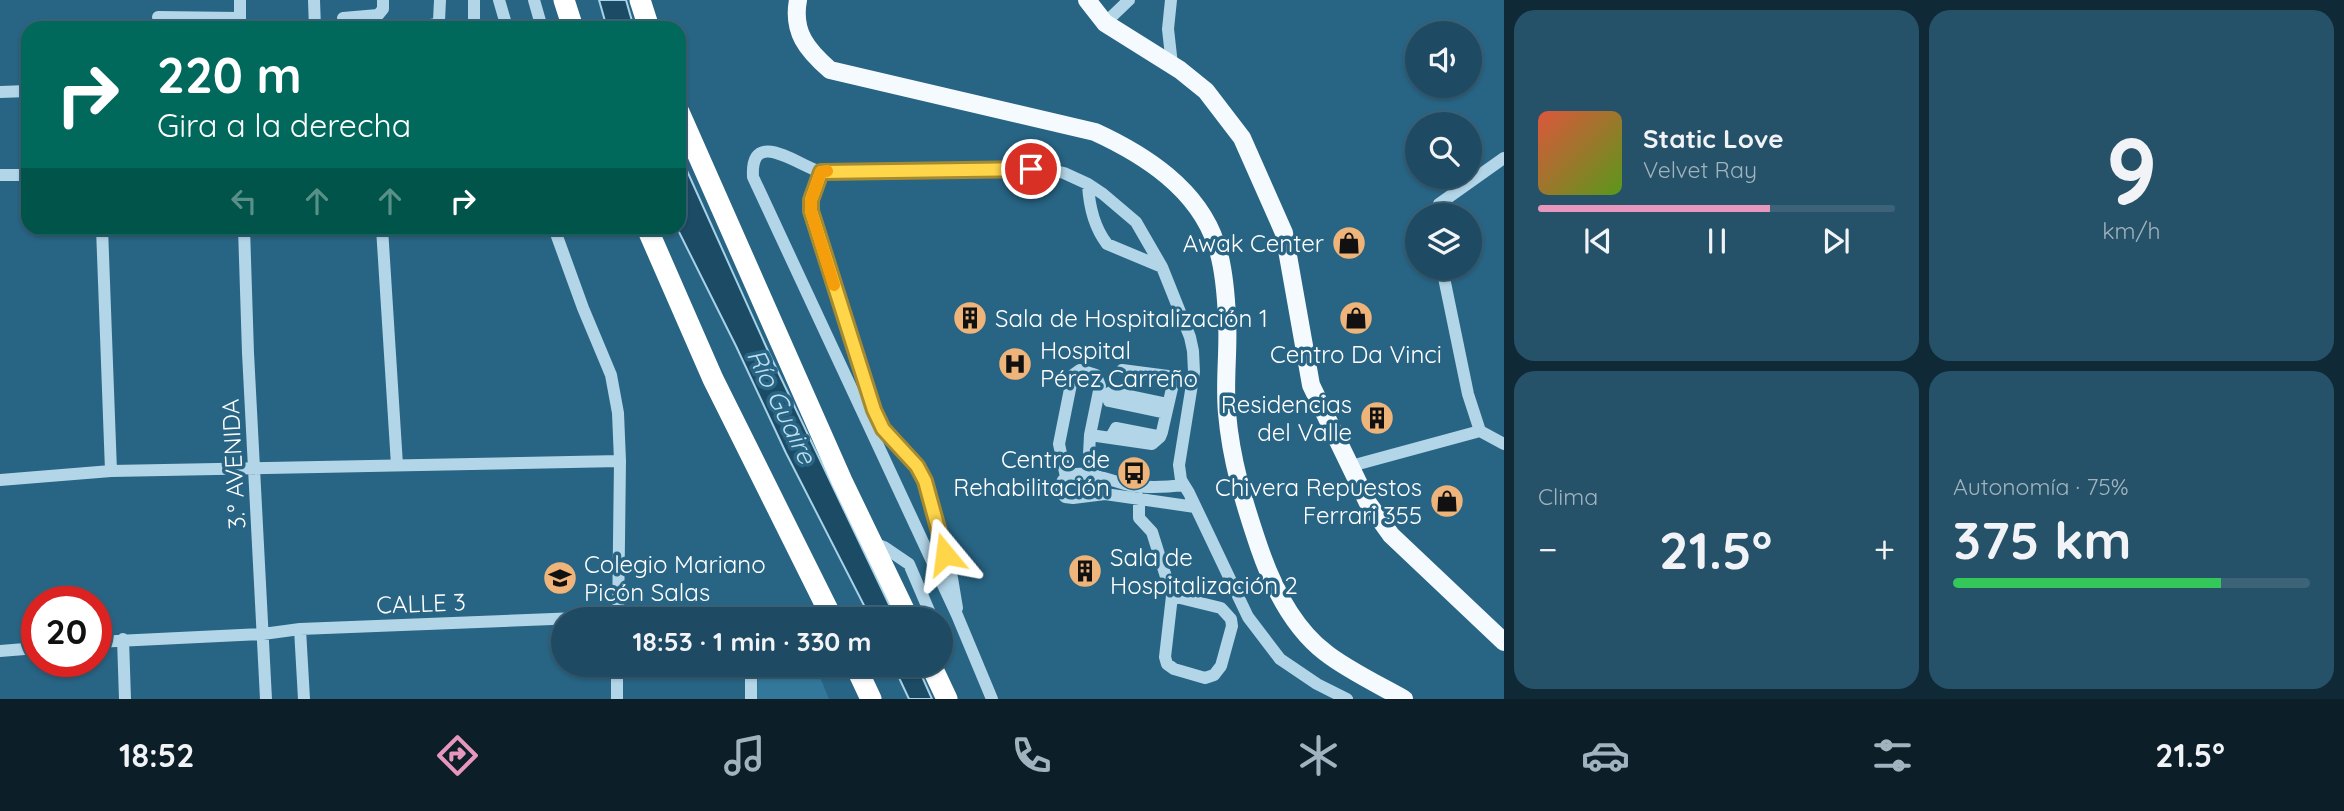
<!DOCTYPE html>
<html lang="es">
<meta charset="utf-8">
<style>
body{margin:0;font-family:Quicksand,sans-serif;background:#265269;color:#f1f3f6;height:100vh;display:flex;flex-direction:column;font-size:26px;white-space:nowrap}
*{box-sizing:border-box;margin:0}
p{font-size:23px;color:#a1b3be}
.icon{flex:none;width:38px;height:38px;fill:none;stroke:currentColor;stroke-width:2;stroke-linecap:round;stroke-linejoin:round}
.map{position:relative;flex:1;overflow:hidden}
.side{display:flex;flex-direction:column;gap:10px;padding:10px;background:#102936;width:840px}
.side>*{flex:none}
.banner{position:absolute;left:21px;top:21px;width:665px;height:214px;border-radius:21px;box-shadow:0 2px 5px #0004,0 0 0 2px #3c6378;background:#00695c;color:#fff;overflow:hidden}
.buttons{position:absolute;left:1405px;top:21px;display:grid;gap:14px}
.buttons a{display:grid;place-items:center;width:77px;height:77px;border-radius:50%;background:#1e4b63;box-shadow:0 2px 5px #0004,0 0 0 2px #3c6378;font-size:35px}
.speed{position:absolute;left:21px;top:586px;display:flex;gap:14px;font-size:35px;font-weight:700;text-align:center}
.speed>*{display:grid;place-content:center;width:91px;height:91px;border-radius:50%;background:#1e4b63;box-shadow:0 2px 5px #0004,0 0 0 2px #3c6378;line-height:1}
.speed .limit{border:10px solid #d22;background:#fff;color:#111}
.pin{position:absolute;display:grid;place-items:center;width:60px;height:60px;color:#fff;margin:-30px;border:4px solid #fff;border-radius:50%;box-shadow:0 2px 7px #0007}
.me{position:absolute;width:77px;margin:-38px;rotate:344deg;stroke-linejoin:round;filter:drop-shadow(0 0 5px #0008)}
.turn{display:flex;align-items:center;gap:24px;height:147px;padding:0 21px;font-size:32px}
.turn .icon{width:91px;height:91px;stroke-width:2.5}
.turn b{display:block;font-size:49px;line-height:60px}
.lanes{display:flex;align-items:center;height:66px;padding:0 21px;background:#0003;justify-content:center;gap:35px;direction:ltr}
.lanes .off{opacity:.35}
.big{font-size:52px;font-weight:800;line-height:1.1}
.side .widget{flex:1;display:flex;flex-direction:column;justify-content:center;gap:10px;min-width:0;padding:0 24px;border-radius:21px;background:#265269}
.side .dial{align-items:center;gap:0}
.dial b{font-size:91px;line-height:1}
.song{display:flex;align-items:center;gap:21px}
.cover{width:84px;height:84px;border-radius:10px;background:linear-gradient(135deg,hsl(10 70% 55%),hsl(90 70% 35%))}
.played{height:7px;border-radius:4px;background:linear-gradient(90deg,#e797bd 65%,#3c6378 65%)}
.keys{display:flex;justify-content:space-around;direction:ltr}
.heat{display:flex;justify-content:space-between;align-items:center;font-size:38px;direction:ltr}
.charge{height:10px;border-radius:5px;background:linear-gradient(90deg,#34c759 75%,#3c6378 0)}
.side .tiles{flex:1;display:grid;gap:10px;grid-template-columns:repeat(2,1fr)}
.trip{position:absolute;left:551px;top:607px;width:402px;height:70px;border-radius:35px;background:#1e4b63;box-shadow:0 2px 5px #0004,0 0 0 2px #3c6378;font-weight:800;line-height:70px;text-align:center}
.dock{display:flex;height:112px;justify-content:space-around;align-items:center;background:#0c1e28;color:#a1b3be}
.dock .icon{width:49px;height:49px}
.dock .current{color:#e797bd}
.dock b{font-size:32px;color:#f1f3f6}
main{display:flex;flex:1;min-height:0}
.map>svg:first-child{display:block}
.green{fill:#33789b}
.water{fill:#1c4b65;stroke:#a7d2e7;stroke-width:2}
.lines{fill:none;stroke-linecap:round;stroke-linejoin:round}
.minor{stroke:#b2d5e7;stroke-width:12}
.major{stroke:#f4fafe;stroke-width:18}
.highway{stroke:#fff;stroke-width:21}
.route-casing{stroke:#a68a30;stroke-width:18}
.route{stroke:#ffd54a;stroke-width:12}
.slow{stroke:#f59e0b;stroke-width:12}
.labels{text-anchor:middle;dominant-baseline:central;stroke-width:7;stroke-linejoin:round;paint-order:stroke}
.poi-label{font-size:24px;fill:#fff;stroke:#286484;text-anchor:end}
.street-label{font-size:24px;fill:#fff;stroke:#286484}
.water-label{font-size:26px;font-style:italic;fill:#bedeee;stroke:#286484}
</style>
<main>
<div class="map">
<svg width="1504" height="699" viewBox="0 0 1504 699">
<rect width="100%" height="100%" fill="#286484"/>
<!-- green -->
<path class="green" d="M758,665H815L829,699H757Z"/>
<!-- water -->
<path class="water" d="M599,0H626L634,28H607Z
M679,153L769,353L896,619H871L786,453L736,346L677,228H679Z
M893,665H917L932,699H909Z"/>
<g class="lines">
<!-- minor -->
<path class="minor" d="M314,0L315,28
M499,0L506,24
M534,0L542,28
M1171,0L1168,29L1172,65
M158,17L240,18
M343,18L378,15L383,9V0
M1105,23L1129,0
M240,28V0
M416,28L436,24L439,21L440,0
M474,28V0
M0,92L28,91
M821,172L811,200V211L875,410L883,429L917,465L925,481L952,578L957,608
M0,175H28
M1088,184C1089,205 1094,227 1107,244L1162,267
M1434,215L1439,204L1504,158
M102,228L111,471
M244,228L248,353L266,699
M382,228L397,465
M554,228L583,308L611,375L618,413L620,461L618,620
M1442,268L1468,394L1480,431
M1166,413L1109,401L1107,394L1111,392L1168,404
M1090,435L1152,444L1160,437L1162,432L1173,384L1168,376L1122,370
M1111,437L1116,428L1157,436
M1351,466L1480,431L1504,444
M1066,477L1059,444L1071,384L1073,375L1080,370L1096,375L1100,386L1090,435L1088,474
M0,480L111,471L620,461
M1184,485C1167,487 1146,488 1129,485C1113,482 1072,463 1062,482C1059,488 1061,491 1065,497L1073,498L1105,494L1195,507
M1139,498V518L1152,532L1172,596L1165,657L1167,664L1174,669L1205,678L1214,675L1221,666L1232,626L1231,619L1221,608L1172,596
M871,542L884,547L909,564L933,620
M300,629L304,699
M123,639L125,699
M96,642L263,634L300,629L729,612L743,616L746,620
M0,651L37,648
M751,665V699
M617,699V665
M992,699L957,615L753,177C750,126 799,166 821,172L1046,169L1064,173L1088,184L1103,194L1136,222L1162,267L1190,337L1193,351L1194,372L1179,465L1181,480L1189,493L1248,617L1280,659L1317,684L1347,699"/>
<!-- major -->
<path class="major" d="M798,0C792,32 807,50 830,70L1095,132C1145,155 1198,189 1216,244C1224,266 1226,295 1227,318C1229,349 1224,382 1227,413C1231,460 1244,503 1259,547C1272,585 1293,628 1326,653C1346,669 1381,686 1404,699
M1087,0L1105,23L1180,70L1206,91L1242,138L1284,233L1311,385L1368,503L1391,535L1504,642"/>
<!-- highway -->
<path class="highway" d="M564,0L573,28
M640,0L649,28
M679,112L842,481L909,620
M647,228L713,379L833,620
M855,665L871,699
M931,665L947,699"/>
</g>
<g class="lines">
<!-- route casing -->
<g class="route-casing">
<path id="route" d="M945,554L925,481L917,466L883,429L874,410L811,211V200L821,172L1031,169"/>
</g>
<!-- route -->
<use href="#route" class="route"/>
<!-- slow -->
<path class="slow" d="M827,171L821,172L811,200V211L834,285"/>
</g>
<!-- icons -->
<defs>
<g id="shop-disc" transform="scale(1.75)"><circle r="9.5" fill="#efb479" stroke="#286484"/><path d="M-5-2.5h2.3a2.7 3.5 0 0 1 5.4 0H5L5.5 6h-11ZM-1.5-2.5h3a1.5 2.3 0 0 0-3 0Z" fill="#111"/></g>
<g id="building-disc" transform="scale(1.75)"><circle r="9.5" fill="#efb479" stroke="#286484"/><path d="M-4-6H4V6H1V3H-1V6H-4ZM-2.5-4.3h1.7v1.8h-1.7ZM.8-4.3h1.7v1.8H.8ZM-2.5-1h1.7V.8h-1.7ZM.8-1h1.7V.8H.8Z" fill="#111"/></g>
<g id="hospital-disc" transform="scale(1.75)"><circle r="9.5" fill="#efb479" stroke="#286484"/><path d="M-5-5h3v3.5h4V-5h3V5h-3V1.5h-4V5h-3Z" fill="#111"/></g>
<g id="bus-disc" transform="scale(1.75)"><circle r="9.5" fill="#efb479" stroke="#286484"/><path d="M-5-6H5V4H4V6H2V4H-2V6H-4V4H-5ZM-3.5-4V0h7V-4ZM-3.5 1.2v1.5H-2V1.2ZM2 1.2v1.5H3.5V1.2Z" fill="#111"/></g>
<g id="school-disc" transform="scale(1.75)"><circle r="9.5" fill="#efb479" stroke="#286484"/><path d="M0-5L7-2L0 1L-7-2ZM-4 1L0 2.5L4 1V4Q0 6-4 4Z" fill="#111"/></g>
</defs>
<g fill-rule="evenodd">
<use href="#shop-disc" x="1349" y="243"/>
<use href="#building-disc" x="970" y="318"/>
<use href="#shop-disc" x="1356" y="318"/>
<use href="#hospital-disc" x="1015" y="364"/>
<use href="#building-disc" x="1377" y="418"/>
<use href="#bus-disc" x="1134" y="473"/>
<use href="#shop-disc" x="1447" y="501"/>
<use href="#building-disc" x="1085" y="571"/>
<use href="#school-disc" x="560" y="578"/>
</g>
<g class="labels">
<!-- poi labels -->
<g class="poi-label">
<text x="1324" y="243">Awak Center</text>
<text x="995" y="318" text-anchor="start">Sala de Hospitalización 1</text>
<text x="1040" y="350" text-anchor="start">Hospital<tspan x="1040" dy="28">Pérez Carreño</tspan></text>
<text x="1356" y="354" text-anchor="middle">Centro Da Vinci</text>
<text x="1352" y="404">Residencias<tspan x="1352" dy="28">del Valle</tspan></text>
<text x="1110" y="459">Centro de<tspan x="1110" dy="28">Rehabilitación</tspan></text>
<text x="1422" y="487">Chivera Repuestos<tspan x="1422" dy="28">Ferrari 355</tspan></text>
<text x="1110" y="557" text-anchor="start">Sala de<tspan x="1110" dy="28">Hospitalización 2</tspan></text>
<text x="584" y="564" text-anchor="start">Colegio Mariano<tspan x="584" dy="28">Picón Salas</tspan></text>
</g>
<!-- street labels -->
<g class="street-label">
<text transform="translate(233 464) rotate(-93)">3.° AVENIDA</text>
<text transform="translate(421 603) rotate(-2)">CALLE 3</text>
</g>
<!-- water labels -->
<g class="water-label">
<text transform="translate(782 406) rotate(64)">Río Guaire</text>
</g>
</g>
</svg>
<div class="buttons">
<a><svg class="icon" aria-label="sound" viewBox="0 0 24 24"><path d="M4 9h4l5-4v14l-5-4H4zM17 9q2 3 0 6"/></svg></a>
<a><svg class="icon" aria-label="search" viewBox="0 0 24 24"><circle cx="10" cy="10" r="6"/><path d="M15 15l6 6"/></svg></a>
<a><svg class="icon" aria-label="layers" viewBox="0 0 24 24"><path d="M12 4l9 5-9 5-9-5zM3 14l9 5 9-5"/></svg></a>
</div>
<div class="speed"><div class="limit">20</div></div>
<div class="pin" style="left:1031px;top:169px;background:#d93025"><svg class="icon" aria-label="arrive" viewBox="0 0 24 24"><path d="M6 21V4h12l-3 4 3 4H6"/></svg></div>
<svg class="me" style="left:945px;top:554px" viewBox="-20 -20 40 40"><path d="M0-17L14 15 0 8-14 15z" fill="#ffd54a" stroke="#fff" stroke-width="4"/></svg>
<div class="trip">18:53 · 1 min · 330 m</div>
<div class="banner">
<div class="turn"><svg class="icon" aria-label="right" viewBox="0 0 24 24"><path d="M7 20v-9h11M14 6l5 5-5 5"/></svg><div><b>220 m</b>Gira a la derecha</div></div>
<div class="lanes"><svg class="icon off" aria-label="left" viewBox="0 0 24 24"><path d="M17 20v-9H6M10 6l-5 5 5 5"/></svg><svg class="icon off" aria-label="ahead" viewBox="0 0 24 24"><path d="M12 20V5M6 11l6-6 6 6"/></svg><svg class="icon off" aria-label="ahead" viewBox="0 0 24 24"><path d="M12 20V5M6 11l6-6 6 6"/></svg><svg class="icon" aria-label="right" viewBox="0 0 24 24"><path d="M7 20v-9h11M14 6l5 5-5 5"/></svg></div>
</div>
</div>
<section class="side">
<div class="tiles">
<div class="widget">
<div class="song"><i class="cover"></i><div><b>Static Love</b><p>Velvet Ray</p></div></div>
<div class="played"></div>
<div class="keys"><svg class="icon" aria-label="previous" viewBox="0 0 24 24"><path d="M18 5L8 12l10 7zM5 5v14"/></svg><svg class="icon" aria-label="pause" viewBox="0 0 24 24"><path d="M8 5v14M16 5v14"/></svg><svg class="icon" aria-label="next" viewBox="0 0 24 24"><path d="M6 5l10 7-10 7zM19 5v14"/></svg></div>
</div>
<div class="widget dial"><b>9</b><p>km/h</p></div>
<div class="widget"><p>Clima</p>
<div class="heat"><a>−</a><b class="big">21.5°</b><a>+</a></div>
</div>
<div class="widget"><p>Autonomía · 75%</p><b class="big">375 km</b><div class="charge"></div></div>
</div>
</section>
</main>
<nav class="dock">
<b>18:52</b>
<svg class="icon current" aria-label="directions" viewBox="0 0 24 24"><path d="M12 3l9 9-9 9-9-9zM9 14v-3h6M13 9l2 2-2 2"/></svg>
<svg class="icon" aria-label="music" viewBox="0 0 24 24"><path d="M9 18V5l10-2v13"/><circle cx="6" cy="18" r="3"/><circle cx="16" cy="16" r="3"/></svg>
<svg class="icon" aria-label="phone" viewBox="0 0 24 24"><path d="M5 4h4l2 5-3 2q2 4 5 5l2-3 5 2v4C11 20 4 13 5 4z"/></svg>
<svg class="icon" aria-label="climate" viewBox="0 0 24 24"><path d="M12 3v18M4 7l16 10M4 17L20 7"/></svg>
<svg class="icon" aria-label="car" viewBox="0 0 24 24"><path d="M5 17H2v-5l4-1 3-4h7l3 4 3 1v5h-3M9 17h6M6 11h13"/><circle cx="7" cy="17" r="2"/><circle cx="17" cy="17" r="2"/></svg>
<svg class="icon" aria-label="filters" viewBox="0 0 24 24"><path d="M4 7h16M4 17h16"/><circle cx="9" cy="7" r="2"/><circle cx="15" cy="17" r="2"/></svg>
<b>21.5°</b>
</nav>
